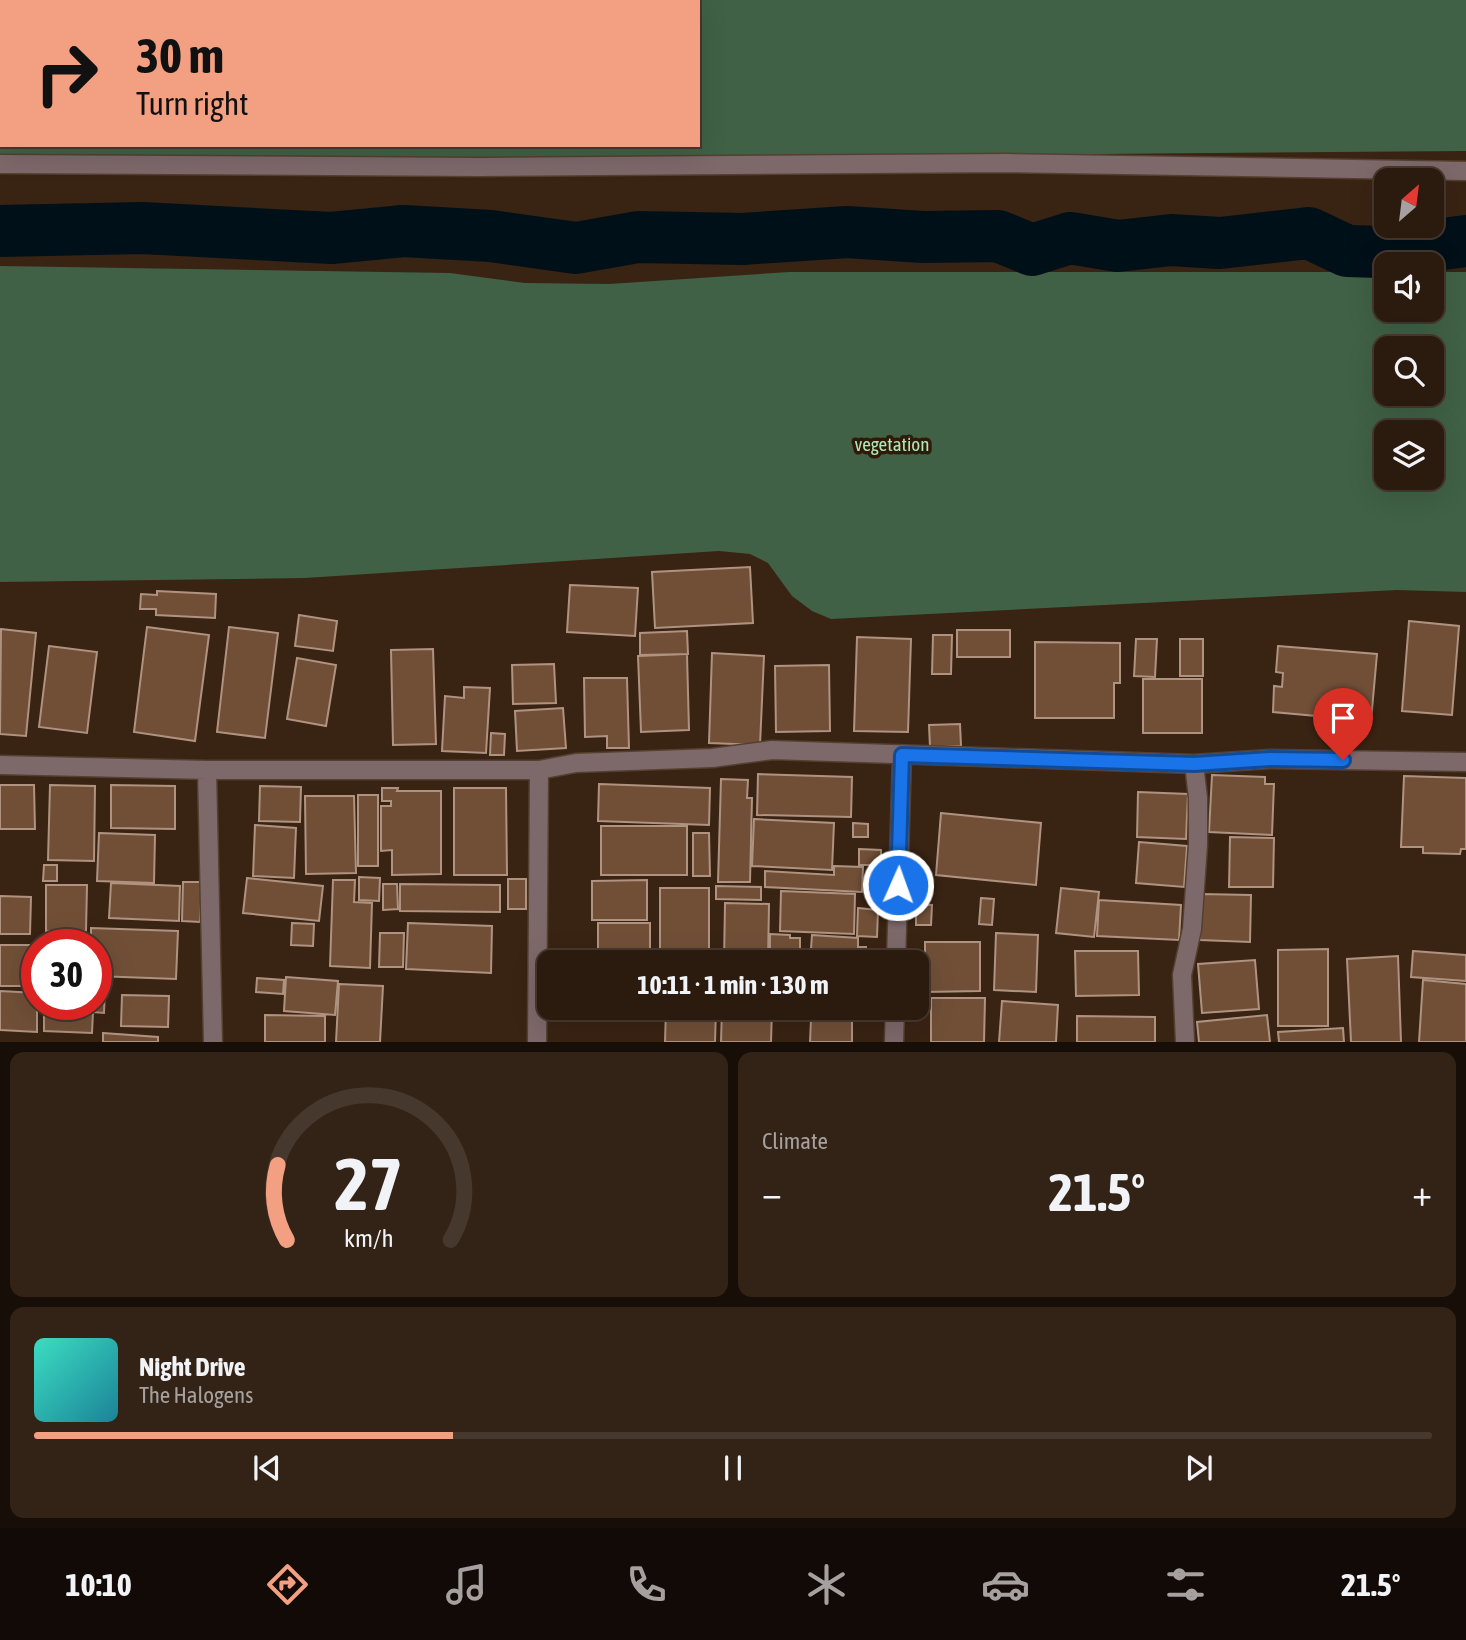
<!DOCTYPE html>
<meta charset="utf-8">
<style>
body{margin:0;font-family:"Asap Condensed",sans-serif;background:#332317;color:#f1f3f6;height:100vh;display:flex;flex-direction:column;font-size:26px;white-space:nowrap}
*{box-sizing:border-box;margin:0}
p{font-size:23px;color:#a6a19e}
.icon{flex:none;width:38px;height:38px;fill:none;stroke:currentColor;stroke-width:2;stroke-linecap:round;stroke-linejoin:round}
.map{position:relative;height:1042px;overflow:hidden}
.sheet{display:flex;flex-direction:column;gap:10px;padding:10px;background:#180e08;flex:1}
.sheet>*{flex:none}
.top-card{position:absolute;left:0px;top:0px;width:700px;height:147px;box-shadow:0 7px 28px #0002,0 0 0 2px #47382e;background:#f39f82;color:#111;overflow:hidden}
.needle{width:46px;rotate:28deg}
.buttons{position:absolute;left:1374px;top:168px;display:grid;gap:14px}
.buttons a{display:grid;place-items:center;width:70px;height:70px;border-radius:14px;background:#2b1a0e;box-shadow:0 7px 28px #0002,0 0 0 2px #47382e;font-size:35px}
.speed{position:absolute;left:21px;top:929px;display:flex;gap:14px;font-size:35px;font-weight:700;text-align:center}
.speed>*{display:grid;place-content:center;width:91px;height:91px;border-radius:50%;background:#2b1a0e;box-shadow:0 7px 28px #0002,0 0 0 2px #47382e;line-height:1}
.speed .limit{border:10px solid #d22;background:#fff;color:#111}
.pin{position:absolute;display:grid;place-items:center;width:60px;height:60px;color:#fff;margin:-72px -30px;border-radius:50% 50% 50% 0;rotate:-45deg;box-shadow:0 0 7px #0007}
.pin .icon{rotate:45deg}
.me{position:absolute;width:77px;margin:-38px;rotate:2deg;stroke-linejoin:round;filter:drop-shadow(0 0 5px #0008)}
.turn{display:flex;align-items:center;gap:24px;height:147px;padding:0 21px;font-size:32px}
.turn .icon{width:91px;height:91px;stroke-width:2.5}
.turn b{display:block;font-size:49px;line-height:60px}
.big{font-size:52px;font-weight:700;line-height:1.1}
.sheet .tile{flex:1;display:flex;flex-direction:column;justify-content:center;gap:10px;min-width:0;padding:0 24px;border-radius:14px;background:#332317}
.sheet .dial{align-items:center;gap:0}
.dial svg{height:182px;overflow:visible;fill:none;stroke:#47382e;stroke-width:7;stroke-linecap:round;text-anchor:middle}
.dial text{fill:#f1f3f6;stroke:none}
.song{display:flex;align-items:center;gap:21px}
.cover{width:84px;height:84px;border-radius:10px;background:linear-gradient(135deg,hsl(170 70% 55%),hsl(190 70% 35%))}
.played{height:7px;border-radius:4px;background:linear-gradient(90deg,#f39f82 30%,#47382e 30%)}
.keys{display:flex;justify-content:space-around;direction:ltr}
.heat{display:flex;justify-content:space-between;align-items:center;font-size:38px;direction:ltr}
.sheet .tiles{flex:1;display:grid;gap:10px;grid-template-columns:1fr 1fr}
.tile:last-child{grid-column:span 2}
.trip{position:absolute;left:537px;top:950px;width:392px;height:70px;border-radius:14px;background:#2b1a0e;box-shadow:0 7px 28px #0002,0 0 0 2px #47382e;font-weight:700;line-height:70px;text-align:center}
.tabs{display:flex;height:112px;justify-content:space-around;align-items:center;background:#110a06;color:#a6a19e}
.tabs .icon{width:49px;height:49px}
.tabs .selected{color:#f39f82}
.tabs b{font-size:32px;color:#f1f3f6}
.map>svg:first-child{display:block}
.forest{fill:#406145;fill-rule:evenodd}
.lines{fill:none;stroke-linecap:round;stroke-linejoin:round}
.river{stroke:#001019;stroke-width:52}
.building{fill:#714f37;stroke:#af9380;stroke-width:2}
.minor-casing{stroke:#543f30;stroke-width:21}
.minor{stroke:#7d686a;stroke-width:18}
.route-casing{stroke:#114b97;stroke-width:18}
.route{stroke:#1a73e8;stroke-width:12}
.labels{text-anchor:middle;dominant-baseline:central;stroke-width:7;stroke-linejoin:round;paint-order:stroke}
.park-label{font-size:19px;fill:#afe8b8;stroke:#2f1a09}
</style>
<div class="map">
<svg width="1466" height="1042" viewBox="0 0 1466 1042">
<rect width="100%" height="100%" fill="#392313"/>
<!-- forest -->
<path class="forest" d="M0,0H1466V151L0,163ZM2,2H698V145H2Z
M0,266L450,273L525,283L609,284L789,272H1386V310H1432V272H1466V592L1397,590L831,619L812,611L792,596L768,563L750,554L719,551L305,578L0,582ZM1386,348H1432V394H1386ZM1386,432H1432V478H1386Z"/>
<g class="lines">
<!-- river -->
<path class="river" d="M0,231L142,228L331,238L404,231L491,236L576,248L638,237L742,239L847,232L923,237L998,236L1032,250L1070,238L1118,246L1171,240L1220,243L1309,233L1347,251L1380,252L1466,241"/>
</g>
<!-- building -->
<path class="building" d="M750,567L753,623L655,628L652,572Z
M570,585L638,588L635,636L567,632Z
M157,591L216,594L215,618L156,615V609H140L141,594L157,595Z
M299,615L337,621L333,651L295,646Z
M1409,621L1459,626L1452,715L1402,711Z
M147,627L209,635L195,741L134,732Z
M229,627L278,633L265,738L217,732Z
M1,629L36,633L26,736L0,734Z
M957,630H1010V657H957Z
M687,631L688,654L640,655V633Z
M933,635H952L951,674H932Z
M857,637L911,639L908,732L854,731Z
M1136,639H1157L1155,677L1134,676Z
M1180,639H1203V676H1180Z
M1035,642L1120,643V683H1114V718H1035Z
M49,646L97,652L87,733L39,727Z
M1278,646L1377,654L1371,721L1273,712L1274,686L1282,687L1283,673L1276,672Z
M433,649L436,744L393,745L391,650Z
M712,653L764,656L760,745L709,743Z
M687,654L689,730L641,732L638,656Z
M297,658L336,665L326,726L287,719Z
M554,664L556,703L513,704L512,665Z
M829,665L830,731L776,732L775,666Z
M584,678H627L629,748H607V736L585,737Z
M1143,679H1202V733H1143Z
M464,687L490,688L486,753L442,751L445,696L464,698Z
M563,708L566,748L517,751L515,711Z
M960,724L961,746L930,747L929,725Z
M491,733L505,734L504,755H490Z
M758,774L852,777L851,817L757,815Z
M1212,775L1265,777V784H1274L1272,835L1209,832Z
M1404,776L1466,778V849H1461L1460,854L1423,853V847H1401Z
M721,779L748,780L747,798H752L750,882H718Z
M599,784L710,788L709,825L598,821Z
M0,785H34L35,829H0Z
M50,785L95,786L94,861L48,860Z
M111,785L175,786V829L111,828Z
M260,786L301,787L300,822L259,821Z
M382,788H398L397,791H441V874L392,875V850L381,851V806H391V801H382Z
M454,788H506L507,875H454Z
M1138,792L1188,794L1186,839L1137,837Z
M358,795H378V866H358Z
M305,796H354L356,873L306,874Z
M941,813L1041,823L1036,885L936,875Z
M754,819L834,823L832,870L752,866Z
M853,823L868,824V837H853Z
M255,825L296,828L294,878L253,876Z
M601,826H687V875H601Z
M99,833L155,835L154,883L97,881Z
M693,833H709L710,876H693Z
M1230,837L1274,838L1273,887H1229Z
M1139,842L1187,846L1184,887L1136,883Z
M859,849L881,850V865H859Z
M44,865H57V881H43Z
M834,866L863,867L862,892L765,887V871L834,875Z
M359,877L380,878L379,901L359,900Z
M247,878L323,886L319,921L243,913Z
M508,879H526V909H508Z
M333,880H355L354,902L372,903L370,968L330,966Z
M647,880V920H592V881Z
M183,882H202L200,922L182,921Z
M111,883L180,886L179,921L109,918Z
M383,884H397L398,909L383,910Z
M400,884L500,885V912L400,911Z
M46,885H87L86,931H46Z
M716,886L761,887V900L716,899Z
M660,888H709V962H660Z
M1061,888L1099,892L1094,937L1056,933Z
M781,891L855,894L854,934L780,931Z
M1201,894L1251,895L1250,942L1200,940Z
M0,896L31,897L30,934H0Z
M981,898L994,899L992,925L979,924Z
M1099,900L1181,905L1179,940L1097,936Z
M725,903L769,904L768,962H724Z
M916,904L932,905L931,925H916Z
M858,908L878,910L877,937L857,936Z
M292,923L314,924L313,946L291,945Z
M408,923L492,926L491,973L406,969Z
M598,923H650V962H598Z
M91,928L178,931L176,979L96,976V945H91Z
M48,933H86V945H48Z
M380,933H404L403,967H379Z
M996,933L1038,935L1036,992L994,990Z
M770,934L790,935V938H800V959H806V962H770Z
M812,935L858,938V947H866L865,962H810Z
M925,942H980V991L925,992Z
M0,945H30V986H0Z
M1328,949V1026H1278V950Z
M1075,951H1138L1139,995L1076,996Z
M1413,951L1466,955V981L1411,977Z
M1398,956L1401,1042H1351L1347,959Z
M1255,960L1259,1009L1202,1013L1198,964Z
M286,977L338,981L335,1015L284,1011Z
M257,978L284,980L283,994L256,992Z
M1423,980L1466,984V1042H1419Z
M339,984L383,986L380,1042H336Z
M96,987L105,988L104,1013L93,1012L92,1033L44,1031V1004H96Z
M0,991L37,993V1032L0,1030Z
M122,995L169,996L168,1027L121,1026Z
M931,998H985L984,1042H931Z
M1002,1001L1058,1005L1056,1042H999Z
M666,1008H716L715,1042H665Z
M722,1008H772L771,1042H721Z
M265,1015L325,1016V1042H265Z
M1267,1015L1270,1042H1199L1197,1022Z
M1077,1016L1155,1017V1042H1077Z
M811,1019L852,1020V1042H810Z
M1343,1028L1344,1042H1279L1278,1032Z
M103,1033L158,1037V1042H103Z"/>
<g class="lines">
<!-- minor casing -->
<g class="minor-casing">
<path id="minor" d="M0,164L480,167L1008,163L1466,171
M0,765L207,770H539L576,763L712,758L772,750L1194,764L1270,759L1466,762
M207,770L213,1042
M896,962L902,755
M537,1042L539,770
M894,1042L895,1008
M1185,1042L1182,975L1192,929L1198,845V798L1194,764"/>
</g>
<!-- minor -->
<use href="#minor" class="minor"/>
</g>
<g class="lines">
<!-- route casing -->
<g class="route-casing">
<path id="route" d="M898,885L902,755L1194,764L1270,759L1343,760"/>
</g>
<!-- route -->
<use href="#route" class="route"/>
</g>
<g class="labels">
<!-- park labels -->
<g class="park-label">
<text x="892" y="444">vegetation</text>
</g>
</g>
</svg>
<div class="buttons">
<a><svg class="needle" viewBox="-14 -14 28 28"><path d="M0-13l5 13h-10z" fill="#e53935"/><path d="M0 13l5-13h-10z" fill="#a6a19e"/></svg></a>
<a><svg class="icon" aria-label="sound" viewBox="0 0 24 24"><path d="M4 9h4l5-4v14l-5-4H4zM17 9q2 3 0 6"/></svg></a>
<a><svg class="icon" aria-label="search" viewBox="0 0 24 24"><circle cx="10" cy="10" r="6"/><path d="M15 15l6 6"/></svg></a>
<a><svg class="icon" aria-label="layers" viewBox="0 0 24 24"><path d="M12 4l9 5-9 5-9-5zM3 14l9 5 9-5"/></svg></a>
</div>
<div class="speed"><div class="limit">30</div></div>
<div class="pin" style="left:1343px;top:760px;background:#d93025"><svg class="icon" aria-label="arrive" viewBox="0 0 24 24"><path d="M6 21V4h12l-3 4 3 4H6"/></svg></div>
<svg class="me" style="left:898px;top:885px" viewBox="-20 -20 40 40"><circle r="17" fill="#1a73e8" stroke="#fff" stroke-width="3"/><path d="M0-11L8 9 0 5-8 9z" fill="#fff"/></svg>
<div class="trip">10:11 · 1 min · 130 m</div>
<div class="top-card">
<div class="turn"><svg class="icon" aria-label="right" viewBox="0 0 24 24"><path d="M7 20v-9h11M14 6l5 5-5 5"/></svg><div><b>30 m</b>Turn right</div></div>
</div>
</div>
<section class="sheet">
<div class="tiles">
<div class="tile dial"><svg viewBox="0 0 100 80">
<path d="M14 69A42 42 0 1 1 86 69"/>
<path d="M14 69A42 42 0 0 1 10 36" stroke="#f39f82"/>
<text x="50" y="56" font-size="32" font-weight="700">27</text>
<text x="50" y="72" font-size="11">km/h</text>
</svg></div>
<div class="tile"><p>Climate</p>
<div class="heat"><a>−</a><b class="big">21.5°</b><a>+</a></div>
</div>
<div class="tile">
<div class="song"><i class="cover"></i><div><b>Night Drive</b><p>The Halogens</p></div></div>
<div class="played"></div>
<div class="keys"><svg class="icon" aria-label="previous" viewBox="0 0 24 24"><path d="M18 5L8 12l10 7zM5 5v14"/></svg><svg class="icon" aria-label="pause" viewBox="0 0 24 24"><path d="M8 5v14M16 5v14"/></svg><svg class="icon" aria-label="next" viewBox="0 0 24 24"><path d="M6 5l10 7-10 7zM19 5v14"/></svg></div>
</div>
</div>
</section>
<nav class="tabs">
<b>10:10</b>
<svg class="icon selected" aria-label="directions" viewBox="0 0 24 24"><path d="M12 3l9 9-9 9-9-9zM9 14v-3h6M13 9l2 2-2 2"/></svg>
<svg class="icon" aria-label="music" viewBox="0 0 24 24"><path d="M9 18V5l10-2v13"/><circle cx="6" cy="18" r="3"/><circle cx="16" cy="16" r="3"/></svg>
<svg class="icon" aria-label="phone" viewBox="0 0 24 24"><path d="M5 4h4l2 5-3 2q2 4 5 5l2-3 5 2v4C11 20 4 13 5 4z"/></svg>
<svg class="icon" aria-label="climate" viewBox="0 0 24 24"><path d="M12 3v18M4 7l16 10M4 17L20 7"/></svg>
<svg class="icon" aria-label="car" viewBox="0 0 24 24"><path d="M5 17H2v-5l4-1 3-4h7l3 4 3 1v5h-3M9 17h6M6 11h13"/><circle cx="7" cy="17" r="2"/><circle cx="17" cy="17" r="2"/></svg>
<svg class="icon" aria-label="filters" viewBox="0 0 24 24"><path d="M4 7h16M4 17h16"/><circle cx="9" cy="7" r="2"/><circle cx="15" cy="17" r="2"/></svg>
<b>21.5°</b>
</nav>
